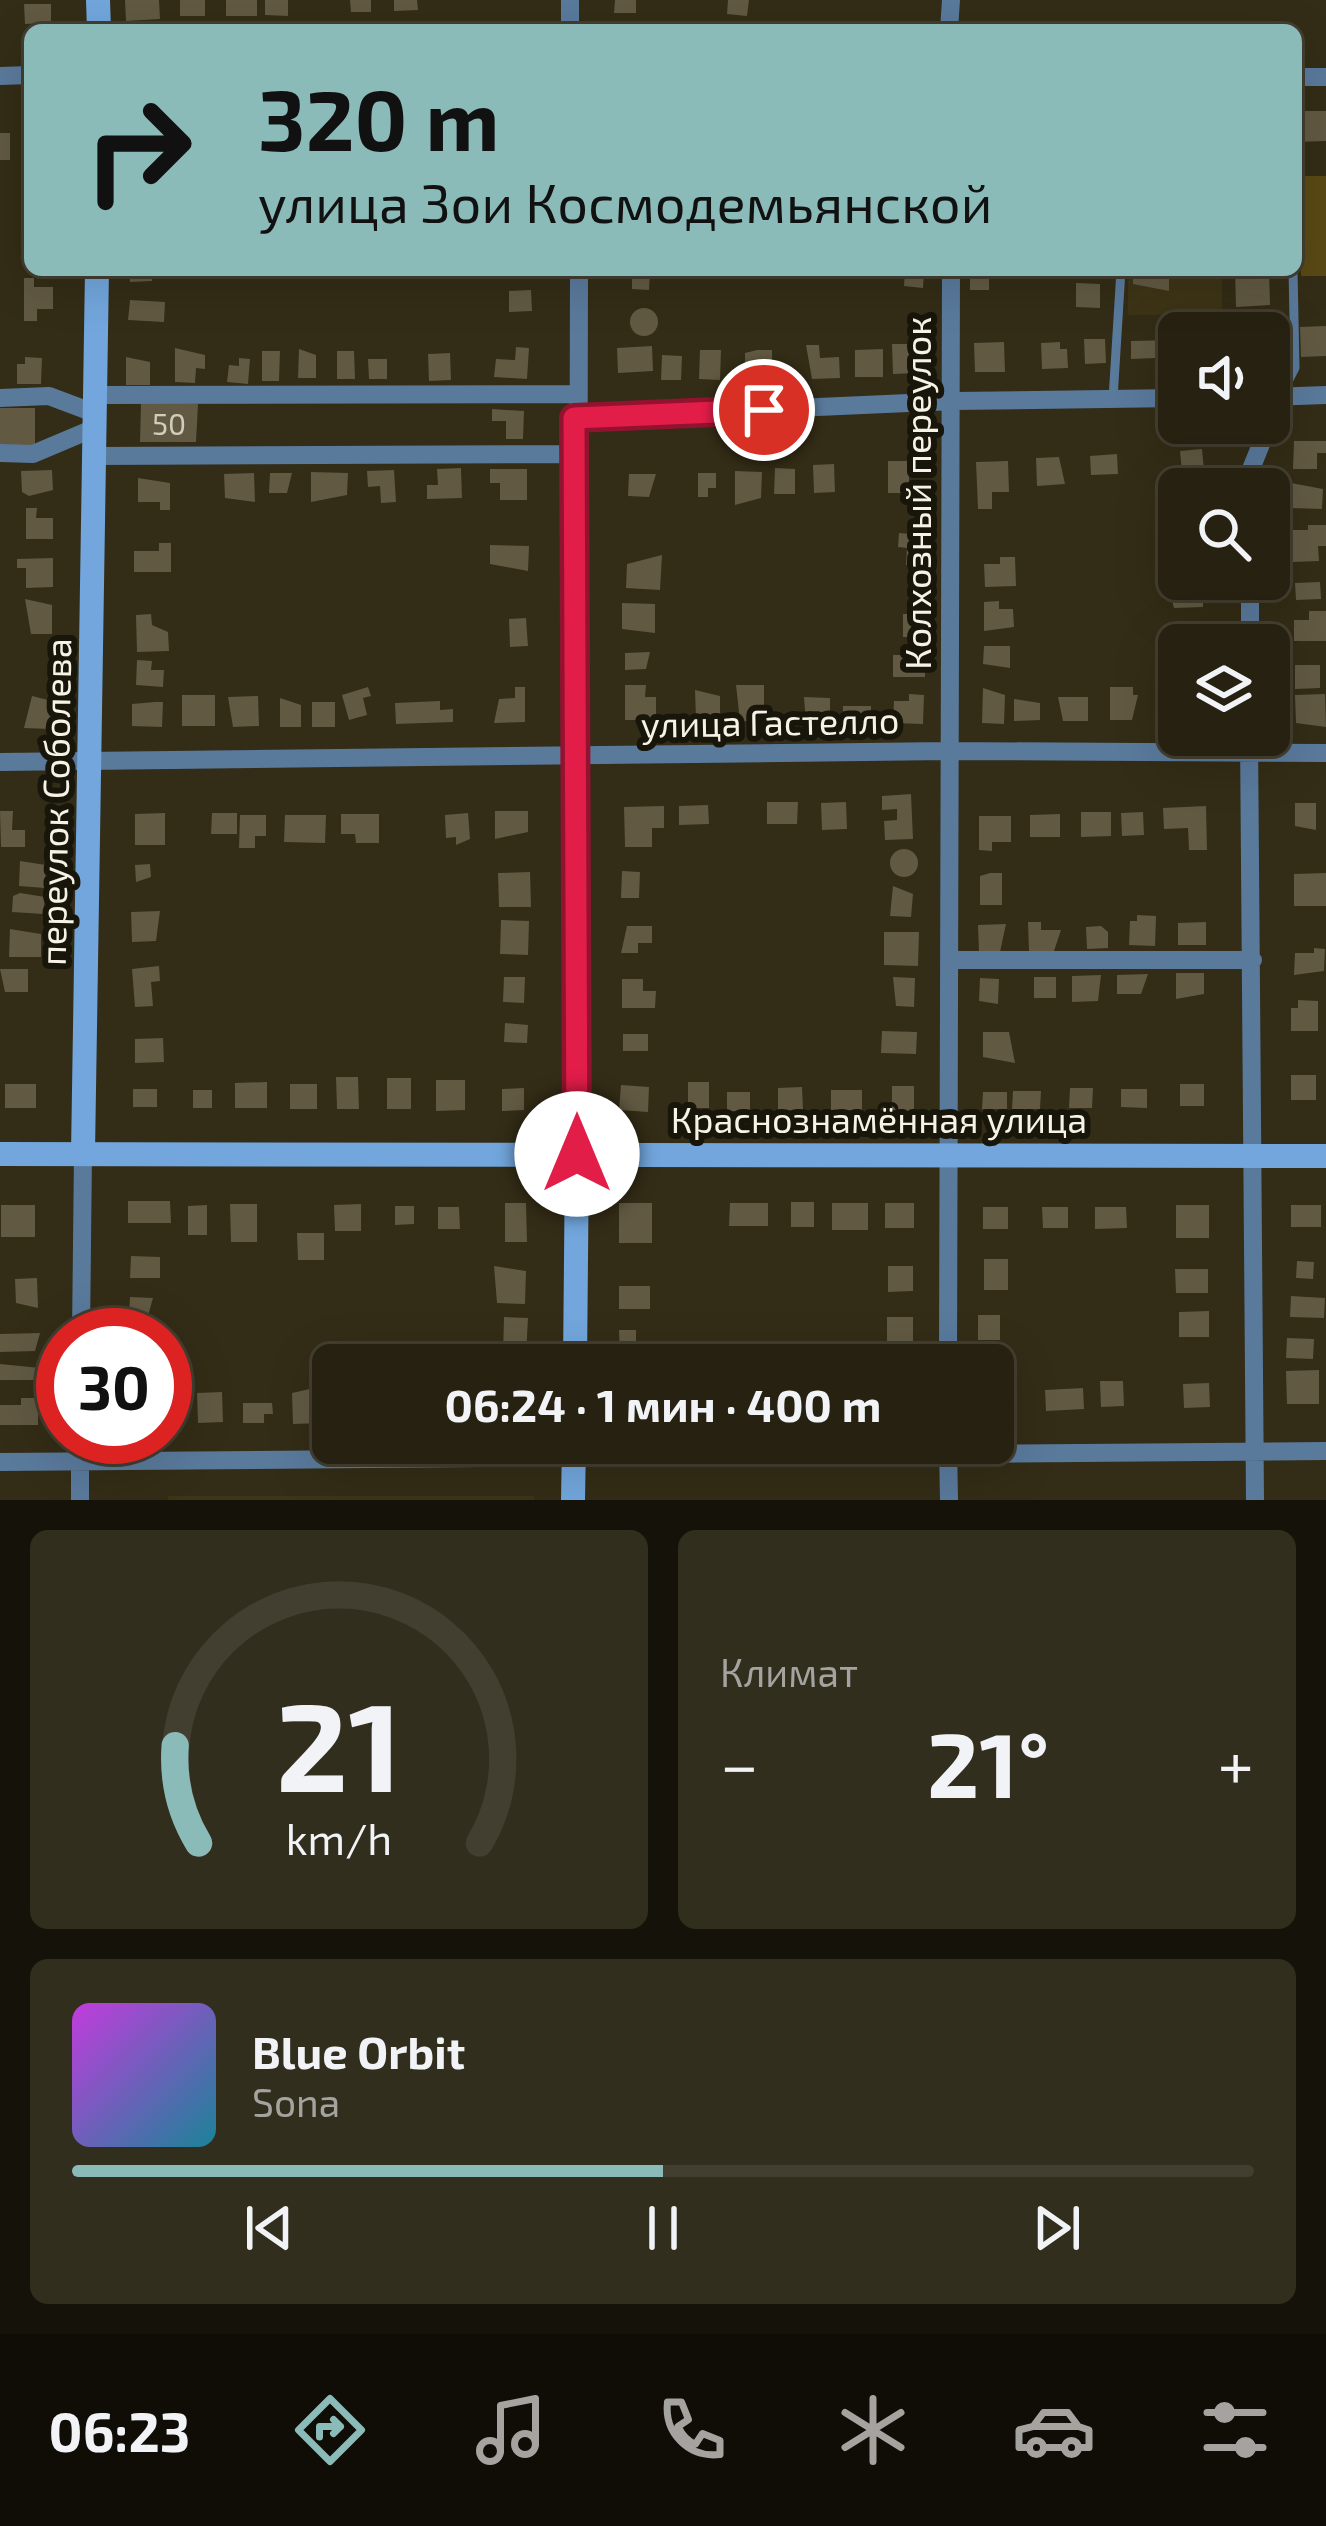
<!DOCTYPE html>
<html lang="ru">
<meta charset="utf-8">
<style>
body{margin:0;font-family:"Exo 2",sans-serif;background:#322e1e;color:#f1f3f6;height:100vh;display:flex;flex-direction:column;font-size:45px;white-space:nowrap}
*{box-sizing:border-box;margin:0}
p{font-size:39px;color:#a4a39f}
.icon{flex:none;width:66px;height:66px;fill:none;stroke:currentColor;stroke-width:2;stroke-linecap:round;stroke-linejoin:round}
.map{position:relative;height:1500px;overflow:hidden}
.panel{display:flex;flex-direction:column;gap:30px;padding:30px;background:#151209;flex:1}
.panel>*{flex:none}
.banner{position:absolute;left:24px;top:24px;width:1278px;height:252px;border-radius:18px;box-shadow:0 12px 48px #0002,0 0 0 3px #423e30;background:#8bbbb9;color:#111;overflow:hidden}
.tools{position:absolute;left:1158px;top:312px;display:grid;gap:24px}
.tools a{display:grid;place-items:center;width:132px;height:132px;border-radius:18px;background:#262110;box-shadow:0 12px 48px #0002,0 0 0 3px #423e30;font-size:60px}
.speed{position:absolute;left:36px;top:1308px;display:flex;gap:24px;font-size:60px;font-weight:700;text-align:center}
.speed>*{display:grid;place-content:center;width:156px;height:156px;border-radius:50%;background:#262110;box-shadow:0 12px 48px #0002,0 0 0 3px #423e30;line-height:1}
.speed .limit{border:18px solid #d22;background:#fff;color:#111}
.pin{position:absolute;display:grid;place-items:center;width:102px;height:102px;color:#fff;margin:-51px;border:6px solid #fff;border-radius:50%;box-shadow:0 3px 12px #0007}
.me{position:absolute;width:132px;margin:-66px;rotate:0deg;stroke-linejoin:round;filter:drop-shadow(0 0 9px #0008)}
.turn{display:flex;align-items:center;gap:42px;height:252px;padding:0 36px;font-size:54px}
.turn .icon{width:156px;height:156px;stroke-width:2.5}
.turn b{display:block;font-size:84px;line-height:102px}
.big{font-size:90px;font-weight:700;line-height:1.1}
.panel .tile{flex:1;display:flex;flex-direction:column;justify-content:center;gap:18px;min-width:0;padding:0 42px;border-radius:18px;background:#322e1e}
.panel .dial{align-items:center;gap:0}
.dial svg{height:312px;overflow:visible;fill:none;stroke:#423e30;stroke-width:7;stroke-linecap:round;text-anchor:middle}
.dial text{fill:#f1f3f6;stroke:none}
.song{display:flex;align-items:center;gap:36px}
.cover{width:144px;height:144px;border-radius:18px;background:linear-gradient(135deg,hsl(290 70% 55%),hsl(190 70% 35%))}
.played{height:12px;border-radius:6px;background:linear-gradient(90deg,#8bbbb9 50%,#423e30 50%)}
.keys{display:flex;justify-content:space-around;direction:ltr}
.heat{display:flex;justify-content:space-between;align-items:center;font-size:66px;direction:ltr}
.panel .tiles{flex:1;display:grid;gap:30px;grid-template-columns:1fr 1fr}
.tile:last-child{grid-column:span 2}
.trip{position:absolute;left:312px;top:1344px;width:702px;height:120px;border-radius:18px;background:#262110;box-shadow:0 12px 48px #0002,0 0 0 3px #423e30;font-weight:700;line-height:120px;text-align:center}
.dock{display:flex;height:192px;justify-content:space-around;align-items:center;background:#0f0d06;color:#a4a39f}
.dock .icon{width:84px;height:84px}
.dock .on{color:#8bbbb9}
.dock b{font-size:54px;color:#f1f3f6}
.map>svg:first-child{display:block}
.built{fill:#3e3517}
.green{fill:#594915}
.building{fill:#615942}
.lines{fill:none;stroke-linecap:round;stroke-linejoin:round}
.service{stroke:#5a7a9c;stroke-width:9}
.minor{stroke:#5a7a9c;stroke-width:18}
.secondary{stroke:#72a6dc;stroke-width:24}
.route-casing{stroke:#92132f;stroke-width:30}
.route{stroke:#e11d48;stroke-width:21}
.labels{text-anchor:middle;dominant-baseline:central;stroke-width:12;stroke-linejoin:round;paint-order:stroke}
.number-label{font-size:30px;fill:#d1ccbc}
.street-label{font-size:36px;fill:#f6f2e5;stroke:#18150b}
</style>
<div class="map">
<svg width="1326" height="1500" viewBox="0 0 1326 1500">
<rect width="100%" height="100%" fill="#332c16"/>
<!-- built -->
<path class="built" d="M1128,270H1222V314L1128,315Z
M168,1496H534V1500H168Z"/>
<!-- green -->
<path class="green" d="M1301,176H1326V276H1301Z"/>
<!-- building -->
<path class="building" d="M125,0H159L160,19L126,21Z
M180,0H205V16H180Z
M226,0H257V16H226Z
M265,0H288V16L265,15Z
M350,0H371V12H351Z
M394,0H417L418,10L394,11Z
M615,0H636V13H614Z
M728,0H749L747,16L727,14Z
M24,4H51V23L25,24Z
M1296,111H1326V141L1296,142Z
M0,133H10V160H0Z
M129,270H152V281L130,282Z
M494,270H528V278H493Z
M632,270H650L649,290L632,289Z
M905,270L924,272L923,288L904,286Z
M970,270H989V290H970Z
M1133,270H1152V278H1169V291L1133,284Z
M1235,270H1269L1270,305L1236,307Z
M24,278H34V287H53V309H37V321H24Z
M1076,283L1100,284V308L1076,307Z
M531,290L532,311L509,312V291Z
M130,300L165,302L164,322L128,320Z
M630 322a14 14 0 1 1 28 0a14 14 0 1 1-28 0Z
M1326,326V356L1301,357L1300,327Z
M1285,333L1286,367L1269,368V334Z
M1084,339H1105L1106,363L1085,364Z
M1179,340V357L1131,359V341Z
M1004,342L1005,372H975L974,343Z
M1060,342V349H1067L1068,368L1042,369L1041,343Z
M892,344H918V373L893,374Z
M806,345H819L820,358L839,357L840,378L812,379Z
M652,346L653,371L618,373L617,348Z
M516,347L529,348L527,379L494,377L496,359L515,360Z
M175,348L205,355V369L196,368L195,383L175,382Z
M299,349L316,355V378H298Z
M883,349V377H855V350Z
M700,350H721L720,380L699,379Z
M757,350H772V377H745V353Z
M262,351H280L279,381H262Z
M337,351H354L355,379H337Z
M450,353L451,380L429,381L428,354Z
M662,355L682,356L681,380H661Z
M25,357L42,358L41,384H17V364H25Z
M126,357L150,362V385H126Z
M239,358L250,359L248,384L227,382L229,365L239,366Z
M368,359H387V379H369Z
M141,403L198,404L196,442H140Z
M0,408H35V446H0Z
M492,409L524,411L523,439H506V421H492Z
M1294,441H1326V453H1317V469H1293Z
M1202,449L1205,481L1183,483L1180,451Z
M1117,454L1118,474L1091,475L1090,456Z
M1059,457L1065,484L1037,486L1036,458Z
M888,461H909V481H917V493H888Z
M1008,461L1009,492H992V509H978L976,462Z
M834,464L835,492L814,493L813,465Z
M461,468L462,498L427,499V485H438L437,469Z
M775,468L795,469V494H774Z
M490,469H527V500H500V483H490Z
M52,470L53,490L29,496L22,492L21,471Z
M394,470L396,502L381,503L380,486L368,487L367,471Z
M735,471L762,472L761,498L735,505Z
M311,472L348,473L347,495L311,502Z
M254,473L255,502L225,498L224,474Z
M270,473H292L287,493H269Z
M698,473H716V488H708V497H698Z
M629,474H656L649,497L628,496Z
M138,478L170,483V510H160V502H138Z
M1291,483L1323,489L1322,509L1290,508Z
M26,508H37L36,518H53V539H26Z
M1308,525H1326V546H1318L1319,561L1292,562V530H1308Z
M899,533L925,535L922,566L906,565L907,548L898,547Z
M159,543H171V572H134V551H159Z
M490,545L529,546L528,571L490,564Z
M662,555L660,590L626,588L627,564Z
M1000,557H1015L1016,586L985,587L984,564H1000Z
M53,558V587L26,588V568H17V559Z
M1166,577L1203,579V607L1174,608Z
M1320,582L1321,599L1296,600L1295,583Z
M25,599L52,605V634H31Z
M999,601V609H1013L1014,627L984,631V602Z
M622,603L655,604V633L622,629Z
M1309,611H1326V641H1294V620H1309Z
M151,614L152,625L168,632L169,651L137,652L136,615Z
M903,614H923V637H903Z
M526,618L528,646L510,647L509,619Z
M984,646H1010V668L983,664Z
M650,652L646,669L625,670V653Z
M893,655H925V677H893Z
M137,660L152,661L151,670H164L163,687L136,685Z
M1295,665H1320V688L1295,689Z
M625,685H646L645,697H656V720H625Z
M736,685H764V722L740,721Z
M368,687L371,696L363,698L367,715L349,720L342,695Z
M515,687H525V722L494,723L499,699L515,698Z
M1110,687H1133V695H1138L1132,720H1110Z
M983,688L1005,695L1004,724L982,723Z
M695,690L720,696V719L696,720Z
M1156,691H1175L1179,707H1173V701L1156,700Z
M909,694L924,695L923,724L893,723L894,701H909Z
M1325,694L1326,727L1296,723L1295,695Z
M182,695H215V726H182Z
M32,696L52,701L50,729L24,728Z
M258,696L259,726L233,727L228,697Z
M804,697L830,698V724H806Z
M1058,697H1088V721H1063Z
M280,698L301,705V727H280Z
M1014,699L1040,703V720L1014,721Z
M440,701V710L453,709V722L396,724L395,703Z
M155,702H163L162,727L132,726V704Z
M312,702H335V727H312Z
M843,706H871V723H843Z
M911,794L913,839L885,840L884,821L897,820V809L882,810V796Z
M767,802H798L797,824H767Z
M846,802L847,829L822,830L821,803Z
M1295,803H1316V830L1295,826Z
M708,805L709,824L679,825V806Z
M664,806V828H652V847H625L624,807Z
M1206,806L1207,850H1189L1188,828L1164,829L1163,808Z
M0,811H13L12,830H25V847H1Z
M495,811H528V832L495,839Z
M1081,812H1111V836L1081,837Z
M1143,812L1144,835L1122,836L1121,813Z
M165,813V845H135V814Z
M212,813H237V834H211Z
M468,813L470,839L456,845V837L446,838L445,815Z
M341,814H379V843H356L355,834H341Z
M1060,814V837H1030V815Z
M240,815H266V836H255V848H239Z
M285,815H326L325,843L284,842Z
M979,816H1011V842H992V851L979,850Z
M890 863a14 14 0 1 1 28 0a14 14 0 1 1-28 0Z
M20,861L46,865L45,888L19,886Z
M150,864L151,877L136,882L135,865Z
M622,871L640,872L639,898H621Z
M530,872L531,907H499L498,873Z
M990,873H1002V905H980V876Z
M1326,873V906H1294V874Z
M893,886L913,894L911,917L890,916Z
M20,893L45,897L43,914L12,912L13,896Z
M160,911L156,941L132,942L131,912Z
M1137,915L1156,916L1155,946L1129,945L1130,921H1137Z
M501,920L529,921L528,955L500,954Z
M1028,922H1041V930H1061L1054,951H1029Z
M1206,922V945H1178V923Z
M1006,924L1000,952H979L978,925Z
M627,926H652V943H638V953H621Z
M1101,926L1108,932V948L1087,949L1086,927Z
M10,929L41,934V957H9Z
M884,932H919L918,966L884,965Z
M1314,948L1325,949L1324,971L1294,975L1295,953H1314Z
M159,966L160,981L151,982L153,1006L135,1007L132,969Z
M0,969H28V992H5Z
M1176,973H1204V994L1176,999Z
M1148,974L1141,994H1117V975Z
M1101,975L1098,1001L1072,1002V976Z
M504,977H525L524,1003L503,1002Z
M893,977L915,978L914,1007L896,1006Z
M1034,977H1056V998H1034Z
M980,978L999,979L998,1004L979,1001Z
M622,979H643V991H656L655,1008H622Z
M1298,1000L1318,1001V1031H1291V1008H1298Z
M505,1023L528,1025L527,1043L504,1042Z
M882,1031L917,1032L916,1054L881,1053Z
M983,1032H1009L1015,1063L983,1057Z
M623,1034H648V1051H623Z
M163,1038L164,1062L135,1063V1039Z
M1291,1075H1316V1100H1291Z
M336,1077H358L359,1109H337Z
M387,1078H411V1109H387Z
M436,1080H465V1110L436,1111Z
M267,1082V1108H235V1083Z
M688,1082H709V1108H688Z
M5,1084H36V1108H5Z
M290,1084H317V1109H290Z
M1180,1084H1204V1106H1180Z
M621,1085L649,1087L648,1112L619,1110Z
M892,1086H914V1111H892Z
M802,1087L803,1110L778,1111V1088Z
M524,1088V1110L502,1111V1089Z
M1070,1088H1093L1092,1108H1069Z
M133,1089H157V1107H133Z
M1121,1089H1147V1108L1121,1107Z
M193,1090H212V1108H193Z
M831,1090H862V1110H831Z
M1013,1091H1041L1040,1109H1012Z
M727,1092H750V1111H727Z
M983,1092H1007V1109H982Z
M128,1201H170L171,1223H128Z
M791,1202H814V1227H791Z
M505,1203H526L527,1242H505Z
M619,1203H652V1243H619Z
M730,1203H768V1226H729Z
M832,1203H868V1230H832Z
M885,1203H914V1228H885Z
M230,1204H257V1242H231Z
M361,1204V1231H335L334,1205Z
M1,1205H35V1237H1Z
M207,1205V1235H188V1206Z
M1176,1205H1209V1238H1176Z
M1291,1205H1321V1227H1291Z
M395,1206H414V1224L395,1225Z
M438,1207H459L460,1229H438Z
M983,1207H1008V1229H983Z
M1042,1207H1068V1228H1043Z
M1095,1207H1126L1127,1228L1095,1229Z
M297,1233H324V1260H298Z
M131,1256L160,1257V1278H130Z
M984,1259H1008V1290H984Z
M1297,1261L1314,1262L1313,1279L1296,1278Z
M494,1266L526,1271L525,1304L497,1303Z
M888,1266H913V1291L888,1292Z
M1175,1269H1208V1293H1176Z
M37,1278L38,1308L16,1303L15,1279Z
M619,1286H650V1309H619Z
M1291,1296L1325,1298L1324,1318L1290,1317Z
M130,1297L153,1298L148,1316L129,1315Z
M1209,1311V1337H1179V1312Z
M978,1315H1000V1340H978Z
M504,1317L528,1318L526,1356L503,1355Z
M887,1317H913V1343H887Z
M619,1330H636V1358H620Z
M40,1333L35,1351L0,1352V1334Z
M1287,1338L1314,1339L1313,1359L1286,1358Z
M0,1364L40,1368V1380H0Z
M1319,1370V1404H1287L1286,1371Z
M1100,1381H1123L1124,1406L1101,1407Z
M1209,1383L1210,1407L1184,1408L1183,1384Z
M314,1388L321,1392L322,1423L293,1424L292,1393Z
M1083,1388L1084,1409L1046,1411L1045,1390Z
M222,1392L223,1422L198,1423L197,1393Z
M21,1398H38V1425H0V1405H21Z
M243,1403H272L273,1414H264V1423H243Z"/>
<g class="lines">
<!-- service -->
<path class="service" d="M1280,397L1295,368L1293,270
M1113,399L1121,270"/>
<!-- minor -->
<path class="minor" d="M570,0V30
M949,30L951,0
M0,76L30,75
M1296,77H1326
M96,395L575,394
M1269,397L1326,395
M0,398L49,396L97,414
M575,418L953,401L1179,398
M0,453L33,454L97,427
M96,456L574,454
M1251,489V469L1280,397
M1250,645V579
M1249,735L1255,1500
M0,762L947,751L1326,753
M952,960H1253
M577,1154L579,270
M81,1335L83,1153
M948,1365L951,270
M948,1445L949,1500
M0,1462L1326,1451
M80,1500V1437"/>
<!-- secondary -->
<path class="secondary" d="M98,0L99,30
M83,1153L97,270
M0,1154L1326,1156
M575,1365L577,1154
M573,1500L574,1443"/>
</g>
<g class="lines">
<!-- route casing -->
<g class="route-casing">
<path id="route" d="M577,1154L574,418L764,410"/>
</g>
<!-- route -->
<use href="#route" class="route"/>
</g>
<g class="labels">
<!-- number labels -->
<g class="number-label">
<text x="169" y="423">50</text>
</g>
<!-- street labels -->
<g class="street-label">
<text transform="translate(916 493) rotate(-90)">Колхозный переулок</text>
<text transform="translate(770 721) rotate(-1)">улица Гастелло</text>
<text transform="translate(54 802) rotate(-89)">переулок Соболева</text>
<text x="879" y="1118">Краснознамённая улица</text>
</g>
</g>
</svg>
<div class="tools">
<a><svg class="icon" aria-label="sound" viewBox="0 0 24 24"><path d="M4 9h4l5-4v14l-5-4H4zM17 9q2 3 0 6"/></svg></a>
<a><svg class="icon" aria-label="search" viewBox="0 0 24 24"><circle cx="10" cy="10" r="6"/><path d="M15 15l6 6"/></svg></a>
<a><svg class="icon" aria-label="layers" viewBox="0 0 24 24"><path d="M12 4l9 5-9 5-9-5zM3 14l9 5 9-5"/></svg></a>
</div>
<div class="speed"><div class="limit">30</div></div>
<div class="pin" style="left:764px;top:410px;background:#d93025"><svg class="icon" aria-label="arrive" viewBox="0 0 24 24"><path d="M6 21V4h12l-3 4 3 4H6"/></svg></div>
<svg class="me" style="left:577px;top:1154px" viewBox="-20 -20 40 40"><circle r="19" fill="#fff"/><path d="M0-13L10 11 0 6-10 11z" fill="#e11d48"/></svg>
<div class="trip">06:24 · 1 мин · 400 m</div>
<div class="banner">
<div class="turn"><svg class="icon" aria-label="right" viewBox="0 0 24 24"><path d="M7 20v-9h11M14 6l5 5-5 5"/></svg><div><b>320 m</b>улица Зои Космодемьянской</div></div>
</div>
</div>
<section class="panel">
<div class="tiles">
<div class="tile dial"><svg viewBox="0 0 100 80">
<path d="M14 69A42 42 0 1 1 86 69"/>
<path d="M14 69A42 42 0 0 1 8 44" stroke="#8bbbb9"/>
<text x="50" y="56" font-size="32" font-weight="700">21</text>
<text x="50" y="72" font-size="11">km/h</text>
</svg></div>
<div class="tile"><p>Климат</p>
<div class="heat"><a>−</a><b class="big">21°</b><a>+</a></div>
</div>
<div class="tile">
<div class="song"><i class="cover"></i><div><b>Blue Orbit</b><p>Sona</p></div></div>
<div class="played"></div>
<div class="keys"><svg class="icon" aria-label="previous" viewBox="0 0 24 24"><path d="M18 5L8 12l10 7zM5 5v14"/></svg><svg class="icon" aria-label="pause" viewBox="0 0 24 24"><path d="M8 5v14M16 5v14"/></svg><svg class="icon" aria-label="next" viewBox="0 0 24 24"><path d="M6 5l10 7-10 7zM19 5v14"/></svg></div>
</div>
</div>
</section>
<nav class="dock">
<b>06:23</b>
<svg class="icon on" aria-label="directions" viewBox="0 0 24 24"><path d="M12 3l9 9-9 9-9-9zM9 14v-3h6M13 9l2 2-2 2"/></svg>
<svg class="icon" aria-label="music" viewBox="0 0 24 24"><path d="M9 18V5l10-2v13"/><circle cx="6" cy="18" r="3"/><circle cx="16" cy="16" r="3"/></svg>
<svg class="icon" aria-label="phone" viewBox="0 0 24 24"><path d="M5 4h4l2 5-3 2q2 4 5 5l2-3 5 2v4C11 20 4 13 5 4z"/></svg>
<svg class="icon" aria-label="climate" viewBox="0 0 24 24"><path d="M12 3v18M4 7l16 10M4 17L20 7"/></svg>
<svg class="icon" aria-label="car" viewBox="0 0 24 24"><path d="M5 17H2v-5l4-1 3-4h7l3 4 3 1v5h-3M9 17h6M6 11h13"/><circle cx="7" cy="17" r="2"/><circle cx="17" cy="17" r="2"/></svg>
<svg class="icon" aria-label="filters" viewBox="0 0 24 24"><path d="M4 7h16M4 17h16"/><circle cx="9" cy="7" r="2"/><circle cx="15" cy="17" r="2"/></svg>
</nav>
